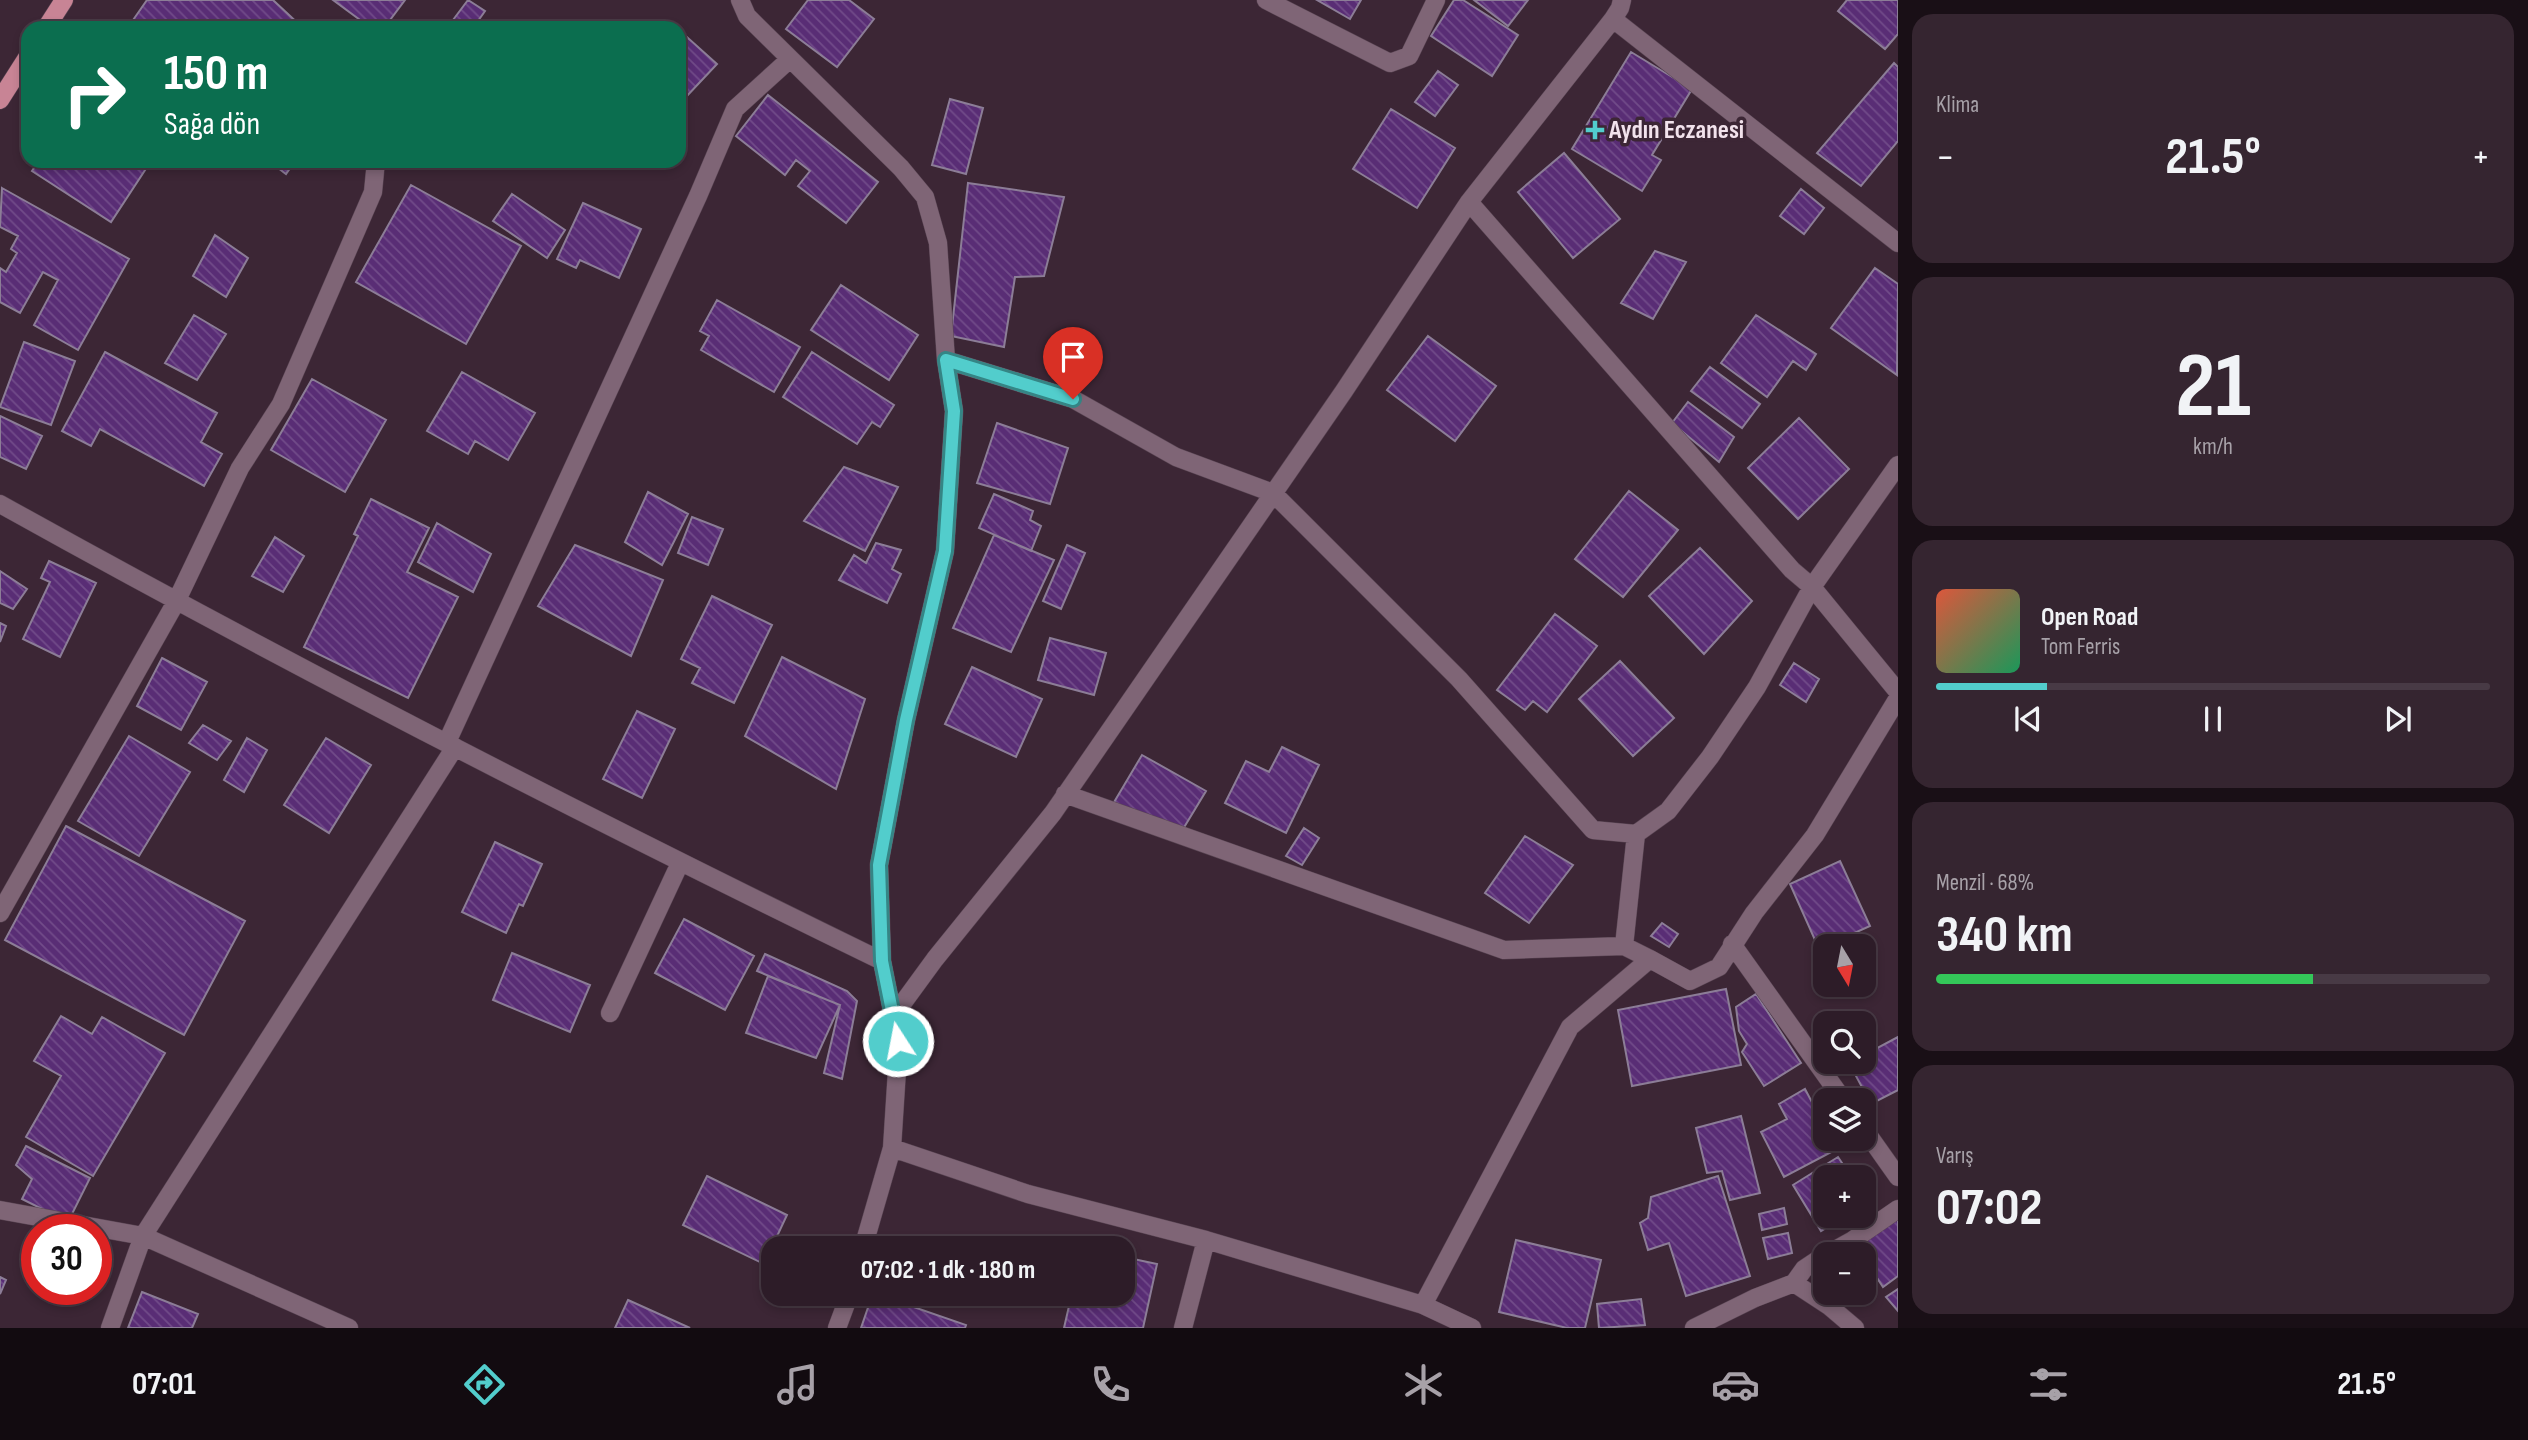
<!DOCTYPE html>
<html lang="tr">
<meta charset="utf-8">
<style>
body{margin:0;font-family:"Sofia Sans Condensed",sans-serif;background:#352530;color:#f1f3f6;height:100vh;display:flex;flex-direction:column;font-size:26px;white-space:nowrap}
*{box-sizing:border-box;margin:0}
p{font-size:23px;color:#a7a1a8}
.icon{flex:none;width:38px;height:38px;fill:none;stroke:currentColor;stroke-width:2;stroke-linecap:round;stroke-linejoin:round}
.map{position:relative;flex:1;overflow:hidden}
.drawer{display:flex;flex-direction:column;gap:14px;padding:14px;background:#190f16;width:630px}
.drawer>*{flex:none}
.guide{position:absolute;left:21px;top:21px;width:665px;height:147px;border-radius:21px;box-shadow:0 4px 10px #0003,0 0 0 2px #483a45;background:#0b6e4f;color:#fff;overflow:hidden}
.needle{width:46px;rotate:170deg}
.controls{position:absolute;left:1813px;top:934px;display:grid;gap:14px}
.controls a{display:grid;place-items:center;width:63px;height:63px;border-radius:14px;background:#2d1c28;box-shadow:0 4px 10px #0003,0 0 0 2px #483a45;font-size:35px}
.speed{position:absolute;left:21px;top:1214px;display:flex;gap:14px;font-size:35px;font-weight:700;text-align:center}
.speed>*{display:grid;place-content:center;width:91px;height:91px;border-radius:50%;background:#2d1c28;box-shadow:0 4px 10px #0003,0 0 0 2px #483a45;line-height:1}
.speed .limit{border:10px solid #d22;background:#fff;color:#111}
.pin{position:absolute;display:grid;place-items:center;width:60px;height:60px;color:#fff;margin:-72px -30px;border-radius:50% 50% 50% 0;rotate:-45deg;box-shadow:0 0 7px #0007}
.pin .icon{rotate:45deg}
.me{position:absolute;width:77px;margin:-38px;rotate:349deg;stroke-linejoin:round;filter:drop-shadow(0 0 5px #0008)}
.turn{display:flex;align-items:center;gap:24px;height:147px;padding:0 28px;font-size:32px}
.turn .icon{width:91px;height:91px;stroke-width:2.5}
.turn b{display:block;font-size:49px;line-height:60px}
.big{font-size:52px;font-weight:700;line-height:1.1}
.drawer .card{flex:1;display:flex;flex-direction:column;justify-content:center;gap:10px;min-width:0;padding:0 24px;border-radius:21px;background:#352530}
.drawer .dial{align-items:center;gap:0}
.dial b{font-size:91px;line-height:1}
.song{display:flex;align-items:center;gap:21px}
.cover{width:84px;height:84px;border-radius:10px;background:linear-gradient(135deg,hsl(10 70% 55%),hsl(150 70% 35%))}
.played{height:7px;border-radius:4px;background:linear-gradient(90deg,#52cdcc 20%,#483a45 20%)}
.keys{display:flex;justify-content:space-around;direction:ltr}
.heat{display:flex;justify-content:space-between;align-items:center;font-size:38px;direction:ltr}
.charge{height:10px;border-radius:5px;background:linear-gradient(90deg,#34c759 68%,#483a45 0)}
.trip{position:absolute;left:761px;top:1236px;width:374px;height:70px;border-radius:21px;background:#2d1c28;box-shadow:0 4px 10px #0003,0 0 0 2px #483a45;font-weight:700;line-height:70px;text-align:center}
.tab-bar{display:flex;height:112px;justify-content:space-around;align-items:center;background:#120b10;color:#a7a1a8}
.tab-bar .icon{width:49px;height:49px}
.tab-bar .selected{color:#52cdcc}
.tab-bar b{font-size:32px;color:#f1f3f6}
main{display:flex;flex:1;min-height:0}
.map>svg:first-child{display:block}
.building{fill:url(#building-back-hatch);stroke:#8c7d97;stroke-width:2}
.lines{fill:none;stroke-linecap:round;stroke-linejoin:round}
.minor-casing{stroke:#594553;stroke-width:19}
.major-casing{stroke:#594553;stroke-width:19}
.minor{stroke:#7f6576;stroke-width:18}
.major{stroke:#c88495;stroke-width:18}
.route-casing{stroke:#358585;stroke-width:18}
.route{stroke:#52cdcc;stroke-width:12}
.poi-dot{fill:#52cdcc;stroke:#3c2635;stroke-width:2.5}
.labels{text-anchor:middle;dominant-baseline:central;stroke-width:7;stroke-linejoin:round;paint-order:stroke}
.poi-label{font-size:26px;font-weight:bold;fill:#f2e2ec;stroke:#3c2635;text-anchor:start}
</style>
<main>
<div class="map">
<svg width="1898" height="1328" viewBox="0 0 1898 1328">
<defs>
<pattern id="building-back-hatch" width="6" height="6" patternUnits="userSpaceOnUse" patternTransform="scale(1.75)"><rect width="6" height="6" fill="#592d75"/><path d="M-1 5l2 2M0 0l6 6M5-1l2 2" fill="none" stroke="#714b89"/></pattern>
</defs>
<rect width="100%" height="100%" fill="#3c2635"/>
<!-- building -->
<path class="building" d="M147,0H273L303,28H137L131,23Z
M333,0H405L384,28H371Z
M468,0L485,11L473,28H455L450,24Z
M808,0H849L874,19L837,67L786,29Z
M1317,0H1361L1350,19Z
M1454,0H1463L1518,35L1492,76L1431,36Z
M1474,0H1528L1508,26Z
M1847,0H1898V34L1885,49L1838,11Z
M679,30L717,64L685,98L679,92Z
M1631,52L1692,89L1652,155L1661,160L1642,191L1572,149Z
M1894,63L1898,67V141L1861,186L1817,153Z
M1438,71L1458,85L1435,116L1415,102Z
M768,95L878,182L846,223L798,186L810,171L796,160L785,175L736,136Z
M950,99L983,108L966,174L932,165Z
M1391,109L1455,148L1417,208L1353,169Z
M1564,153L1620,219L1573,258L1518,192Z
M39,161H151L111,222L32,171Z
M269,161H295L286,174Z
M968,183L1064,197L1044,276L1015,277L1004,347L951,336Z
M411,185L521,246L466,344L356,282Z
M2,188L129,259L78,350L34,325L58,280L43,272L20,313L0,302V268L6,272L17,253L11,249L18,236L0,227Z
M1801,189L1824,208L1804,234L1780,216Z
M512,194L565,230L547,258L493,221Z
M583,203L641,229L619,278L580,260L576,268L557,259Z
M215,235L248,258L226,297L193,276Z
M1655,251L1686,262L1653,319L1621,303Z
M1875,268L1898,284L1897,375L1831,328Z
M841,285L918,335L889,380L811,330Z
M717,300L800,347L774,392L701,350L709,336L700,331Z
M194,315L226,334L197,380L165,363Z
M1756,315L1816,354L1806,370L1793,361L1767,397L1721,363Z
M1428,336L1496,386L1455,441L1387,390Z
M24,342L75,361L51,425L0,407Z
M105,352L217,413L201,442L222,454L204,486L100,429L91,446L62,431Z
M812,352L894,405L880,427L872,422L857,444L783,397Z
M1710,367L1760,404L1742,428L1691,391Z
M462,372L535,413L508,460L475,441L468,454L427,431Z
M312,379L386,420L345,492L271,450Z
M1688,402L1734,437L1719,462L1672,423Z
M0,416L42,436L26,469L0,457Z
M1799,418L1849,469L1798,519L1748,468Z
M997,423L1068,448L1050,504L977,483Z
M844,467L898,487L865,551L804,521Z
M1629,491L1678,530L1623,597L1575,559Z
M648,492L688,514L662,565L625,542Z
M994,494L1033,511L1030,520L1041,526L1031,551L979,528Z
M371,499L429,528L407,572L458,597L408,698L304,647L358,536L354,534Z
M692,517L723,529L708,565L678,553Z
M437,523L491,554L473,592L418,562Z
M994,535L1054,560L1011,652L953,628Z
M275,537L304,556L283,592L252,576Z
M876,543L901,550L892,569L901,574L887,603L839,580L854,555L866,563Z
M575,545L663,580L631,656L538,606Z
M1067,545L1085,553L1061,609L1043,601Z
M1700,548L1752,601L1704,654L1649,596Z
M49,561L96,583L60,657L23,639L50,582L41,578Z
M0,571L27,589L13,609L0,603Z
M712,596L772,625L734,703L692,683L700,668L681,659Z
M1555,614L1597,646L1547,712L1533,701L1525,710L1497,690Z
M0,623L6,626L0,642Z
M1050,638L1106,653L1094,695L1038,680Z
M782,657L865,699L836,789L745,736Z
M162,658L207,682L181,730L137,706Z
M1620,661L1674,718L1633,756L1579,699Z
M1794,663L1819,679L1806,702L1780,685Z
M972,667L1042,699L1016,757L945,724Z
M637,711L675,729L642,798L603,779Z
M203,725L231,741L217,760L189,743Z
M129,736L190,772L139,856L78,821Z
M247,738L267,750L244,792L224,780Z
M326,738L371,765L329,833L284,805Z
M1282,747L1319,765L1286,833L1225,803L1246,761L1269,772Z
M1142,755L1206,791L1180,834L1110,809Z
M66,826L245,921L184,1035L5,940Z
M1304,828L1319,838L1302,865L1286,856Z
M1525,836L1573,865L1529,923L1485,893Z
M495,842L542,864L523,906L519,904L506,933L462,912Z
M1840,861L1870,926L1819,949L1790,884Z
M684,919L754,956L725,1010L655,973Z
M1662,923L1678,934L1669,947L1651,936Z
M512,953L590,985L570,1032L493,1000Z
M765,954L847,991L857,1001L842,1079L824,1073L840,1005L757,971Z
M768,976L840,1005L816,1058L746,1033Z
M1726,989L1741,1065L1632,1086L1618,1010Z
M1756,994L1801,1063L1764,1086L1742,1052L1747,1044L1739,1031L1736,1007Z
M61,1016L92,1034L102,1017L165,1053L93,1176L26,1137L61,1076L34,1061Z
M1898,1037V1090L1871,1104L1849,1063L1864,1062V1055Z
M1805,1089L1825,1127V1139H1832L1837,1149L1784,1177L1761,1132L1787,1119L1779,1104Z
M1741,1116L1760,1193L1730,1200L1722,1171L1707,1173L1696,1128Z
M26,1146L90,1178L68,1222L22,1199L32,1179L16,1165Z
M1838,1157L1852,1178H1825V1216H1845L1821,1231L1793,1185Z
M707,1176L787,1215L764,1264L683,1225Z
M1718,1176L1750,1276L1686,1296L1669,1243L1648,1250L1640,1223L1648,1218L1651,1197Z
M1784,1208L1787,1224L1762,1230L1759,1214Z
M1898,1216V1276L1883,1287L1864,1258V1255L1855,1245Z
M1788,1233L1792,1253L1768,1259L1763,1238Z
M1516,1240L1601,1260L1585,1328H1567L1499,1312Z
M1124,1257L1157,1264L1143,1328H1064L1072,1293H1124Z
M0,1277L6,1280L0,1294Z
M1898,1289V1311L1886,1297Z
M142,1292L198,1314L192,1328H128Z
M873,1293L966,1325L965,1328H861Z
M1641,1299L1645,1325L1599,1328L1597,1304Z
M628,1300L690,1328H615Z"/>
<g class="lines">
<!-- minor casing -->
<g class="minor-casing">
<path id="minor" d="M740,0L747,16L901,168L925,197L938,243L946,360L954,411L945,551L906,720L879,865L882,961L898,1041L897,1070L892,1148L863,1248
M1266,0L1390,63L1409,56L1436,0
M1613,19L1898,243
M1469,202L1792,570L1812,587L1898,692
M946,360L1073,399L1176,457L1273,493L1459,679L1593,830L1636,834L1668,811L1710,757L1757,687L1812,587L1898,465
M0,504C289,665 584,816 882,961
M447,742L698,196L735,109L790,59
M1065,794L1504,950L1624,946
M1636,834L1624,946L1650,959
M0,913L176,602L240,468L281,404L373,192L376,161
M1732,944L1844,1101
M610,1013L680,863
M897,1026V1011L935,959L1053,813L1344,391L1469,202L1613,19L1620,8L1622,0
M1864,1129L1898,1177
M892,1148L1028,1194L1206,1240L1423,1305L1472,1328
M0,1210L143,1236L349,1328
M1826,1255L1853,1240L1898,1209
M1794,1283L1804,1269L1825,1255
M1423,1305L1570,1027L1650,959L1690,981L1719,967L1754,913L1815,835L1898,698
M110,1328L143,1236L455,747
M837,1328L850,1293
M1183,1328L1206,1240
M1694,1328L1755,1298L1794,1283L1829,1306L1855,1328"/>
</g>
<!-- major casing -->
<g class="major-casing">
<path id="major" d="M46,28L64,0
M0,100L28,56"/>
</g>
<!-- minor -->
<use href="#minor" class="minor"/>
<!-- major -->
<use href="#major" class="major"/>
</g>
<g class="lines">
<!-- route casing -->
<g class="route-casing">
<path id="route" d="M898,1041L882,961L879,865L906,720L945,551L954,411L946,360L1073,399"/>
</g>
<!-- route -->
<use href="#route" class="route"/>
</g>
<!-- markers -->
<path class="poi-dot" d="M1591.5 119.5h7v7h7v7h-7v7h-7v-7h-7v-7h7z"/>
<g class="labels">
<!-- poi labels -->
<g class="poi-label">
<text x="1609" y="130">Aydın Eczanesi</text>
</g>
</g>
</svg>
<div class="controls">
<a><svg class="needle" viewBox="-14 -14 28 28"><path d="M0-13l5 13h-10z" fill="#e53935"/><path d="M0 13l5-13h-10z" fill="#a7a1a8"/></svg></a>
<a><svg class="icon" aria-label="search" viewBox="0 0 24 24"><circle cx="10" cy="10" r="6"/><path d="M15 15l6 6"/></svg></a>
<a><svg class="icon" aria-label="layers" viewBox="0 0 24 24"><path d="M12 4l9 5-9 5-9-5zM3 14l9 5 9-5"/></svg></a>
<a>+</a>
<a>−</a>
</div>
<div class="speed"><div class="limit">30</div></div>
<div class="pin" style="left:1073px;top:399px;background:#d93025"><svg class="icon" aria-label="arrive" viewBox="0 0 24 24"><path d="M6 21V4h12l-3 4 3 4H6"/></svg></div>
<svg class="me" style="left:898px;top:1041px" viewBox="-20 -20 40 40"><circle r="17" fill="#52cdcc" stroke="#fff" stroke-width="3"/><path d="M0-11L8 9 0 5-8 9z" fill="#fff"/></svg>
<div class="trip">07:02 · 1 dk · 180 m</div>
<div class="guide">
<div class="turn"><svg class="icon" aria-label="right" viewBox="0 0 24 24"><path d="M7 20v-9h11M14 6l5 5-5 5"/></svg><div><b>150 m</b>Sağa dön</div></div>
</div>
</div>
<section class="drawer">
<div class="card"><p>Klima</p>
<div class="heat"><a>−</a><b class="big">21.5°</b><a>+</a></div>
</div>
<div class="card dial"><b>21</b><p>km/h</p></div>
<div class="card">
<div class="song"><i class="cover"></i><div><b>Open Road</b><p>Tom Ferris</p></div></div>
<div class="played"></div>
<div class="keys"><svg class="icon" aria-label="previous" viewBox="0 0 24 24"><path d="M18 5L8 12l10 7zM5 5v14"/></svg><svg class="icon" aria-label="pause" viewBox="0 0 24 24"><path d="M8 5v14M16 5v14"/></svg><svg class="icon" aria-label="next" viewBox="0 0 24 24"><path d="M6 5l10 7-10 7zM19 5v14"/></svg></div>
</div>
<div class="card"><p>Menzil · 68%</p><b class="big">340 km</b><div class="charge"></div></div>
<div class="card"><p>Varış</p><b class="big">07:02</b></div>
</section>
</main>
<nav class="tab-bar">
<b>07:01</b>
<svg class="icon selected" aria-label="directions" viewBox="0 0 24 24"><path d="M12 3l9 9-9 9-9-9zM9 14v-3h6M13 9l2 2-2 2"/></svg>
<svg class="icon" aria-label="music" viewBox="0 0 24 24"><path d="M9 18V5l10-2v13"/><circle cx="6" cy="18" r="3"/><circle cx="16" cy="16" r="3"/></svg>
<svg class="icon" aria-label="phone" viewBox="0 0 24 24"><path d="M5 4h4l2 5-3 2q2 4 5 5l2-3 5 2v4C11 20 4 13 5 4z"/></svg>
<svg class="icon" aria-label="climate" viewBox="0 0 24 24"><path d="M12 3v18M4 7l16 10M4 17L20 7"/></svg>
<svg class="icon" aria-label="car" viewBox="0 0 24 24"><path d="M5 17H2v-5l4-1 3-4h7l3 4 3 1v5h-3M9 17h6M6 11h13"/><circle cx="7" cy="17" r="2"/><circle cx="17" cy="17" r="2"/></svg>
<svg class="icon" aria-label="filters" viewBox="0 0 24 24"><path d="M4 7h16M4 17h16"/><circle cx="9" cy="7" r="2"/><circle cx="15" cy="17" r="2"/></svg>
<b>21.5°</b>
</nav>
